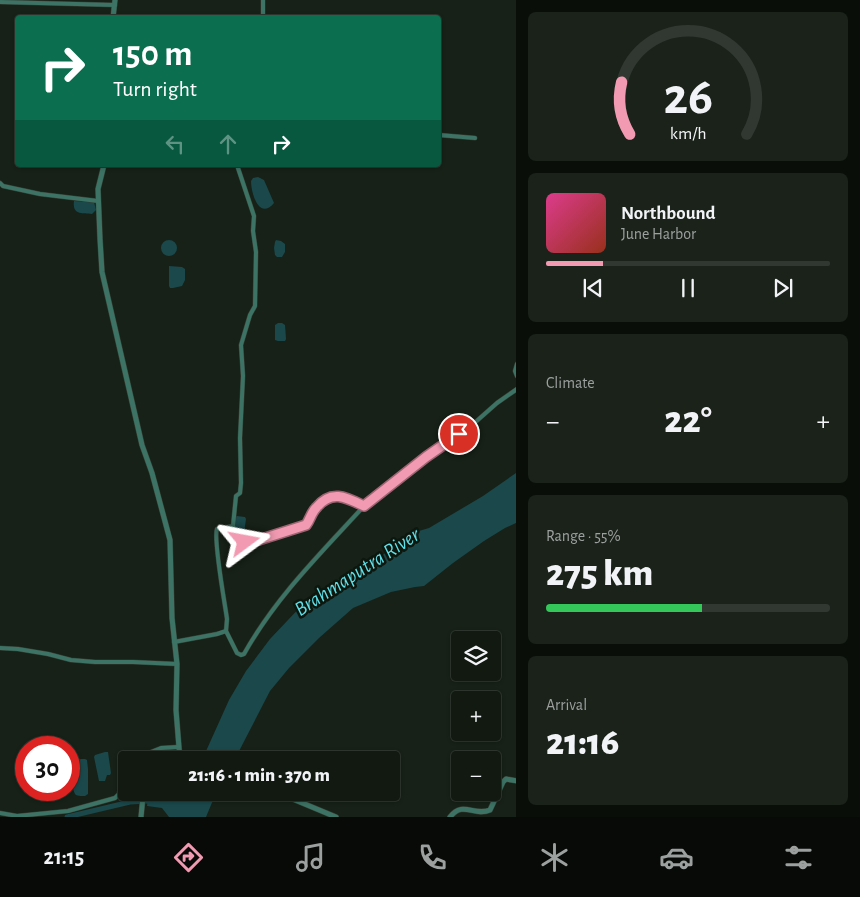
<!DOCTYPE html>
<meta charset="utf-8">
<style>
body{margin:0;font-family:"Alegreya Sans",sans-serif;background:#1a221a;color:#f1f3f6;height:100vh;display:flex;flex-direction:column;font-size:19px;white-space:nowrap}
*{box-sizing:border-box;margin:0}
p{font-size:16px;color:#9ca09f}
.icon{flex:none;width:28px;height:28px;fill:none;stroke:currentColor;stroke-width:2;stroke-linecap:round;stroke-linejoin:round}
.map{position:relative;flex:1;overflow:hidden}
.sheet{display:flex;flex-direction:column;gap:12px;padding:12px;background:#090e09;width:344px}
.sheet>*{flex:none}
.hud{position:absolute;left:15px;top:15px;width:426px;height:152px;border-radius:5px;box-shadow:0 1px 4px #0004,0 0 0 1px #303831;background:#0b6e4f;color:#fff;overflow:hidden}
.controls{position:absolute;left:451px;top:631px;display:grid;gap:10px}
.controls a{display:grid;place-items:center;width:50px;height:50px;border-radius:5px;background:#111911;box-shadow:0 1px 4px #0004,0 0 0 1px #303831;font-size:25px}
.speed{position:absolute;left:15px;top:736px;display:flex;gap:10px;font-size:25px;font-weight:700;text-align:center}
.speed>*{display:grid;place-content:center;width:65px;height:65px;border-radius:50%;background:#111911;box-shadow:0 1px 4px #0004,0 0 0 1px #303831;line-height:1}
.speed .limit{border:8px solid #d22;background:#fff;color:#111}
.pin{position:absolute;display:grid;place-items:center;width:42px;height:42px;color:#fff;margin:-21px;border:2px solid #fff;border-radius:50%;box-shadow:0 1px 5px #0007}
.me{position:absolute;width:55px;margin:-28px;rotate:77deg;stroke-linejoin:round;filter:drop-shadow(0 0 4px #0008)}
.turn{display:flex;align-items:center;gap:18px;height:105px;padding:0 15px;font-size:22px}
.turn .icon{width:65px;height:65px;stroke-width:2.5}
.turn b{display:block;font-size:35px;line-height:42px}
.lanes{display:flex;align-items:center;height:48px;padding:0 15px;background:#0003;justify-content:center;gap:25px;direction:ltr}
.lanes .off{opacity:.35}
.big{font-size:38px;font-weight:800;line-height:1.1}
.sheet .tile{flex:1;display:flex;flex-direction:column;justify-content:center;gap:8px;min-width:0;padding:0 18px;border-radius:8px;background:#1a221a}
.sheet .dial{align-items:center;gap:0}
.dial svg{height:130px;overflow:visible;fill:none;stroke:#303831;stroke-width:7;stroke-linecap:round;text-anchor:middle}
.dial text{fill:#f1f3f6;stroke:none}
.song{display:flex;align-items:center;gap:15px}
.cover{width:60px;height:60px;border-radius:8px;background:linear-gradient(135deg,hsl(330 70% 55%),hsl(10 70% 35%))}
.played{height:5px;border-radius:2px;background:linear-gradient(90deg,#f19ab1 20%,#303831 20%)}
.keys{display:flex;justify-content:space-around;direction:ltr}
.heat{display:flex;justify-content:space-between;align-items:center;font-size:28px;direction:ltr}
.charge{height:8px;border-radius:4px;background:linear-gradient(90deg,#34c759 55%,#303831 0)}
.trip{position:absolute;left:118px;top:751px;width:282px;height:50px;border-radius:5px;background:#111911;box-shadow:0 1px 4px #0004,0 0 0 1px #303831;font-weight:800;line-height:50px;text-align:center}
.tabs{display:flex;height:80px;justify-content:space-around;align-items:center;background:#070a07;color:#9ca09f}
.tabs .icon{width:35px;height:35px}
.tabs .selected{color:#f19ab1}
.tabs b{font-size:22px;color:#f1f3f6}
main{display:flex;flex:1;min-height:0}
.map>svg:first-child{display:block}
.water{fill:#1a484b}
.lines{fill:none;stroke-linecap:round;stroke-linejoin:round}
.canal{stroke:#1a484b;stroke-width:5}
.minor-casing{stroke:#343d34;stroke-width:5}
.tertiary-casing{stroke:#343d34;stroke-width:6}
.minor{stroke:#3c7364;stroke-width:4}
.tertiary{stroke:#3c7364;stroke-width:5}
.route-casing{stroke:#9d6473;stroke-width:12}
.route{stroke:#f19ab1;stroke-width:9}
.labels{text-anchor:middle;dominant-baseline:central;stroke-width:5;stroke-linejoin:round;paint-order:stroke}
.water-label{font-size:21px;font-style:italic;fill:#5fdfe8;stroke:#0e170e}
</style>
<main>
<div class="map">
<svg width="517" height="817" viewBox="0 0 517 817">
<rect width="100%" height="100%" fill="#172117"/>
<!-- water -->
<path class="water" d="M258,177L264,180L274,203C259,221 251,193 251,181L253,178Z
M74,201L94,202L96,210L92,214C82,213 72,215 74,201Z
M161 248a8 8 0 1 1 16 0a8 8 0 1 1-16 0Z
M276,240L281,241L285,244V252L282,257H277L275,255L274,248L275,242Z
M169,266L182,267L185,269V280L182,286L173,288H170L169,286Z
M278,323H282L285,325L286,339L285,341H278L275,340V325Z
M516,473V523L505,528L484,541L453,563L424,586L415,587L391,592L353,608L319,638L289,668L270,691L236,757L230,759L229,760H202L229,700L246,671L270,639L305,602L339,579L376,560L400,542L405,537L412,533L429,528L483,496Z
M237,516L245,517L246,519L244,533L242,536L238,535L235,528V517Z
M105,752H108L111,773L110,775H107L105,781H99L94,757L95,755Z
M85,759L87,760L88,769V794L85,796C84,796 77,796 76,795C72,792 69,766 72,762C75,759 81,759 85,759Z
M162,793V792L216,793L206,817H169L162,808L147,806L148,797H153Z"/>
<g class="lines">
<!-- canal -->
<path class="canal" d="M67,817L130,802L148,801L154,799"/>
<!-- minor casing -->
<g class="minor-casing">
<path id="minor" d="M0,2L115,5
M263,18V0
M439,135L475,138
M0,183L3,186L40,194L98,201
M517,364L515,371L517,376
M233,526L236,496L240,493L241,483L240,438L243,376L241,345L250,315L255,306L256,252L253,231L254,216L237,165
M226,631L237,653L241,655L244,654C276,597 320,554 364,506
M174,642L217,634L226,631L227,619C225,604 213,539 217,529L233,526L238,540L249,543L306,525C310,520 311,513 316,508C332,489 346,497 364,506L426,457L471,426L497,403L517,389
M0,648L18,649L48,654L71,660L95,662H133L177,664
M139,760L146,754L161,748L178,747
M0,813L17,816L68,811L115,798L119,794L121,781L126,772"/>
</g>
<!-- tertiary casing -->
<g class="tertiary-casing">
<path id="tertiary" d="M113,18L115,0
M104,165L98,189L100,239L102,272L142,445L152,473L170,540L172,618L177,664L176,710L180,760
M180,753L198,760
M276,792L336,817
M141,817L143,796L146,792
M450,817C463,800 474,817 490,810L503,782L506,779L517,781"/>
</g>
<!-- minor -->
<use href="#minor" class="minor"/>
<!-- tertiary -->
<use href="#tertiary" class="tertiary"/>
</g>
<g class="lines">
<!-- route casing -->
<g class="route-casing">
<path id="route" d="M245,542L249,543L306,525C310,520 311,513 316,508C331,489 346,497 364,506L426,457L459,434"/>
</g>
<!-- route -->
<use href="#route" class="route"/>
</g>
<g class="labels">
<!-- water labels -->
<g class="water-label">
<text transform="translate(357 572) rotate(-33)">Brahmaputra River</text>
</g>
</g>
</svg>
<div class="controls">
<a><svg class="icon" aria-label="layers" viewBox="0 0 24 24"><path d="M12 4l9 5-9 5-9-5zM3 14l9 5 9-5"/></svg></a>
<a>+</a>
<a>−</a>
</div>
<div class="speed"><div class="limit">30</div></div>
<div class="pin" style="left:459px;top:434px;background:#d93025"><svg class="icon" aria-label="arrive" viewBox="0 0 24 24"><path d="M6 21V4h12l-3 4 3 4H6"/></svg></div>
<svg class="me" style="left:245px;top:542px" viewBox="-20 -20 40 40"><path d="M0-17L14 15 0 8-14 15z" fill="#f19ab1" stroke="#fff" stroke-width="4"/></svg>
<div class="trip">21:16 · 1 min · 370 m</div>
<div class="hud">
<div class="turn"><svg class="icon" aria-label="right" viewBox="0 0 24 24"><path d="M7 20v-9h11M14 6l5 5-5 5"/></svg><div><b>150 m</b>Turn right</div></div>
<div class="lanes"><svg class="icon off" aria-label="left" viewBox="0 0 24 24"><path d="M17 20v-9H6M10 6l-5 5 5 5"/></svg><svg class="icon off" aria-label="ahead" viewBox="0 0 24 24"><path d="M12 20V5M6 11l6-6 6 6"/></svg><svg class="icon" aria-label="right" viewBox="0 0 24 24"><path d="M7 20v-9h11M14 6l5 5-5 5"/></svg></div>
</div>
</div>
<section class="sheet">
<div class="tile dial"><svg viewBox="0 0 100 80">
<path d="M14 69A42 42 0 1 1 86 69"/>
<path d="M14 69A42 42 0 0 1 9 37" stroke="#f19ab1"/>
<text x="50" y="56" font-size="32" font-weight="700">26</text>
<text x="50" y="72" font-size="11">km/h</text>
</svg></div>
<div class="tile">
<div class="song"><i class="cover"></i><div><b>Northbound</b><p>June Harbor</p></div></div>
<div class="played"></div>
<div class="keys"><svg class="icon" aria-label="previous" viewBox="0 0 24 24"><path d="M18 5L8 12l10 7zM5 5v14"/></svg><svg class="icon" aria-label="pause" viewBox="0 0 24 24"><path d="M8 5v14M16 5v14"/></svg><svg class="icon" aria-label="next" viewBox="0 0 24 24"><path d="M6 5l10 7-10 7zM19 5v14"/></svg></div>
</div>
<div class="tile"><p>Climate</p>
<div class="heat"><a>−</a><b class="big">22°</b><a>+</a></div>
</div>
<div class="tile"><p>Range · 55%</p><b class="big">275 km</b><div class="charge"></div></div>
<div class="tile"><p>Arrival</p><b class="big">21:16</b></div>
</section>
</main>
<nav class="tabs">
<b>21:15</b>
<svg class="icon selected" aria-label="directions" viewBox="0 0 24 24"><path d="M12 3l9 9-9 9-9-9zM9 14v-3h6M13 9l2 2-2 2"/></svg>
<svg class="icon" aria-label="music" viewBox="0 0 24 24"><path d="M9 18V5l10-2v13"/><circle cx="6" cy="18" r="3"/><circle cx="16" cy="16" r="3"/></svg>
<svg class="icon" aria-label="phone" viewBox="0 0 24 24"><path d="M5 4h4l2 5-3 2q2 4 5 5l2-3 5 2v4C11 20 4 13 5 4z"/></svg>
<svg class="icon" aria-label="climate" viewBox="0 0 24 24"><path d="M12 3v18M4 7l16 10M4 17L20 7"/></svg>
<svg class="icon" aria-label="car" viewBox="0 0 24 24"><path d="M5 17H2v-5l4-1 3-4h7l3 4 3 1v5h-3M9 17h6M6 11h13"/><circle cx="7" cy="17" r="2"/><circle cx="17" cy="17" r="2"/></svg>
<svg class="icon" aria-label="filters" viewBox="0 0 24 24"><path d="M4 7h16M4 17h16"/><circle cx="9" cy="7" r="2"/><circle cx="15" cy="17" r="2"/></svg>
</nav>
